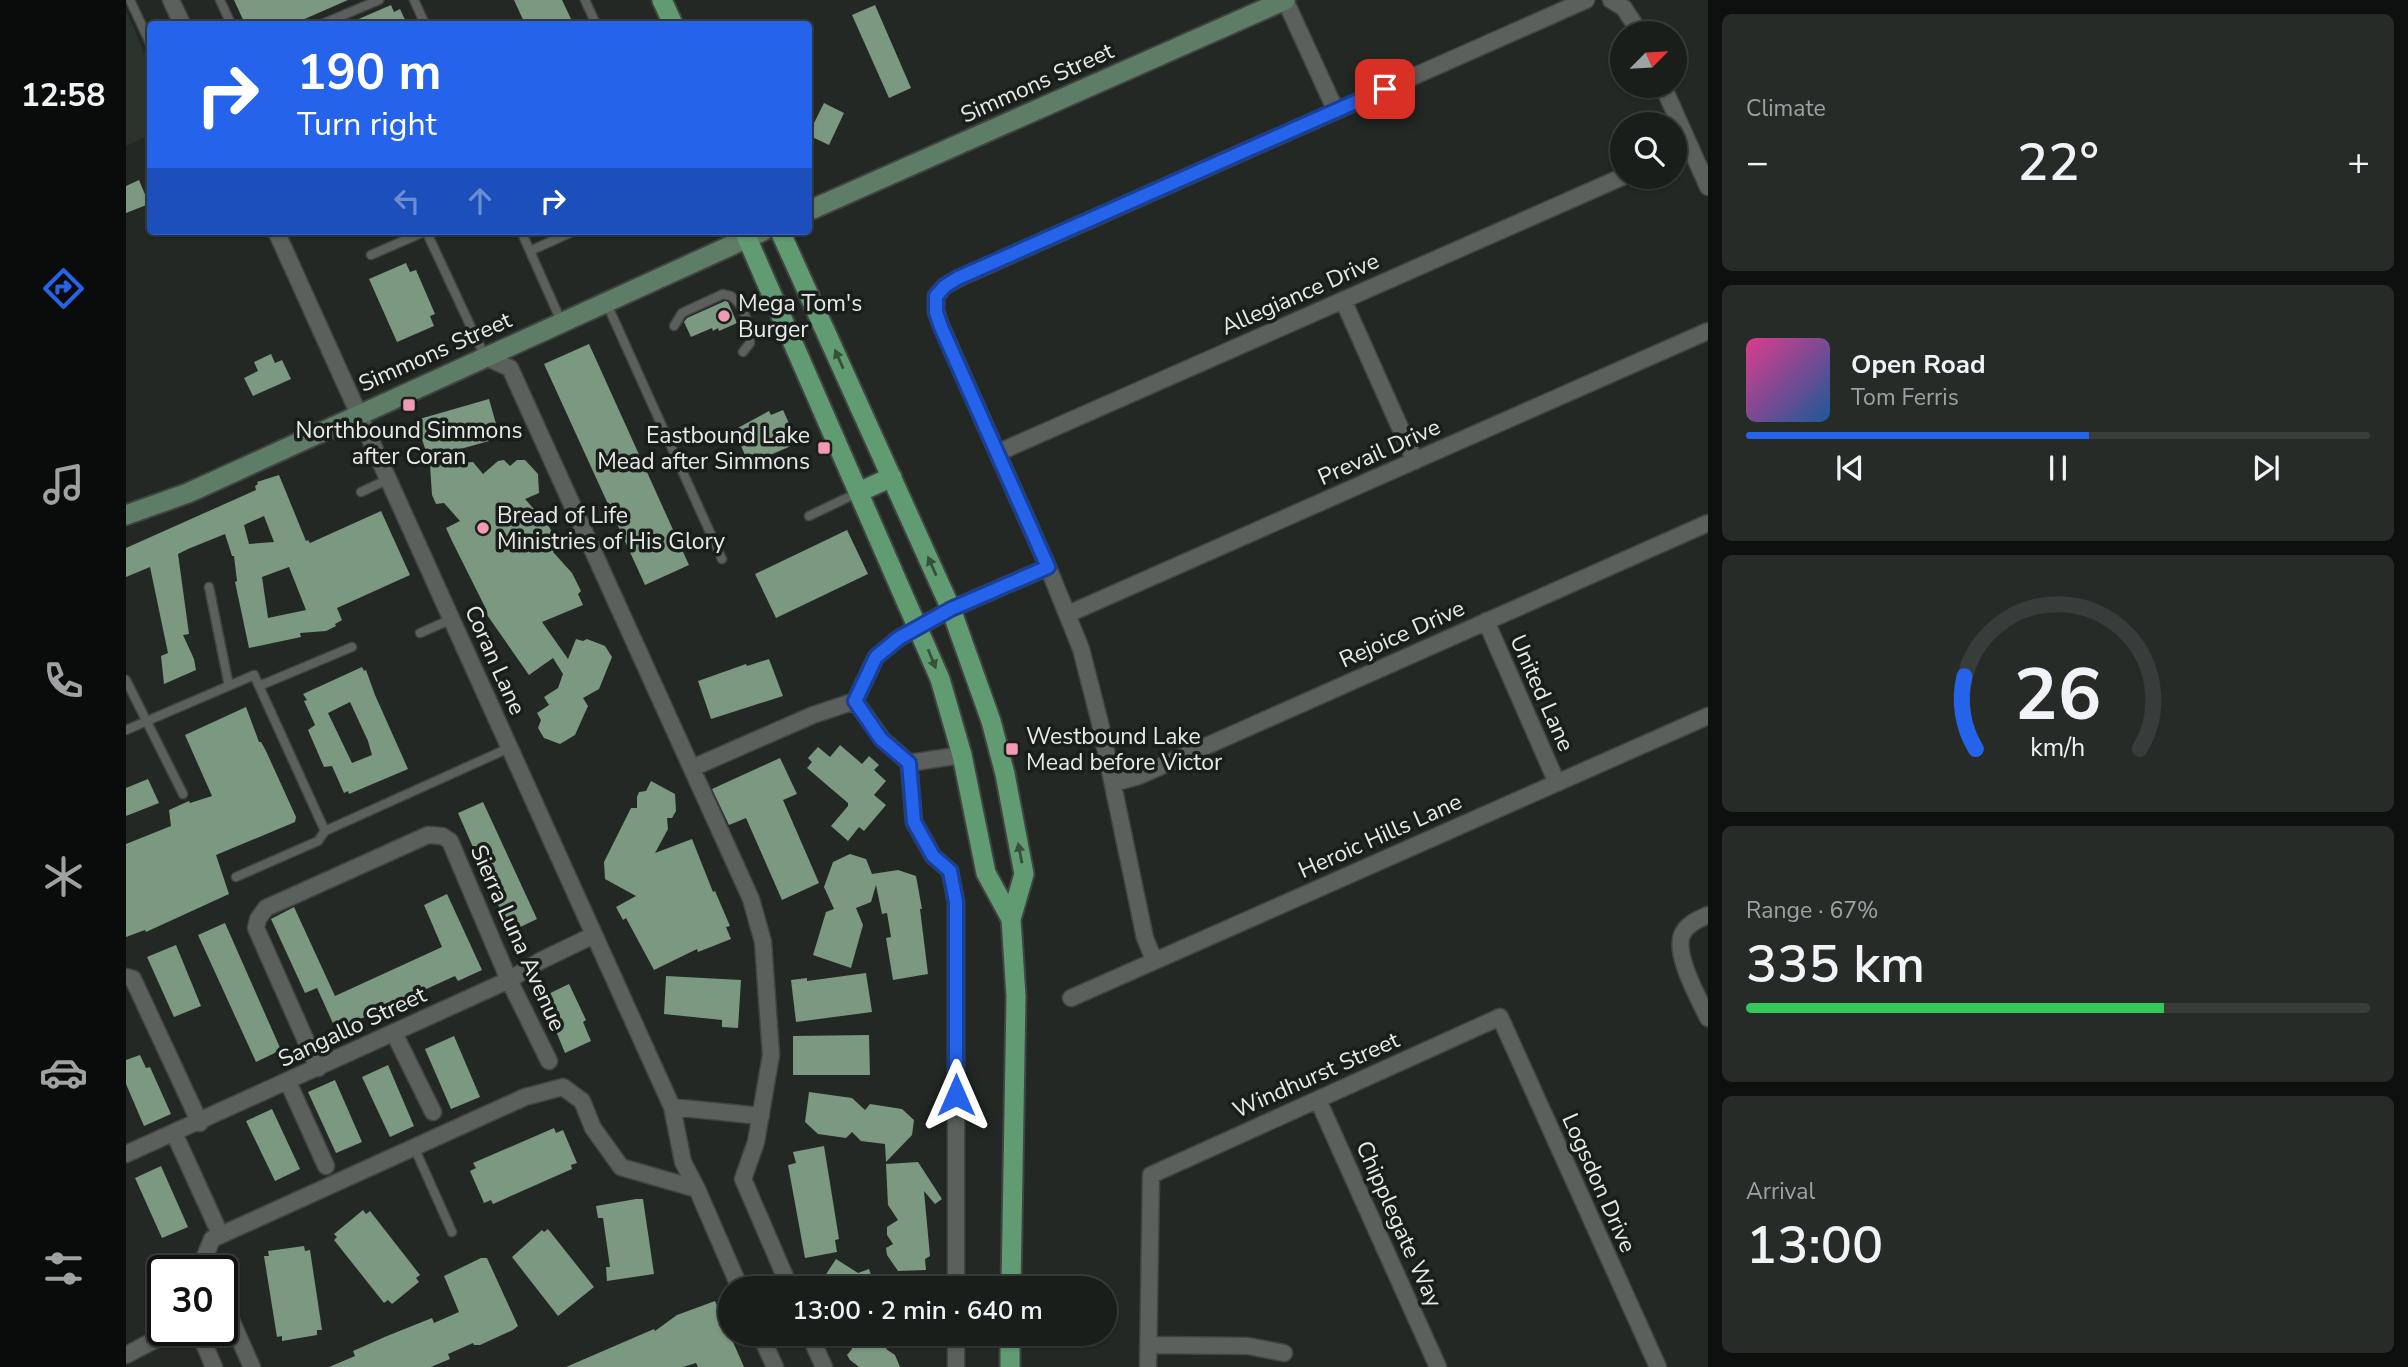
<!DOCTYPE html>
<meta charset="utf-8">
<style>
body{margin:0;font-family:"Nunito Sans",sans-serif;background:#272b28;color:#f1f3f6;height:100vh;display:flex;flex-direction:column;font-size:26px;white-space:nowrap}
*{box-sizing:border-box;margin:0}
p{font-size:23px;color:#9fa2a3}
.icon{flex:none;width:38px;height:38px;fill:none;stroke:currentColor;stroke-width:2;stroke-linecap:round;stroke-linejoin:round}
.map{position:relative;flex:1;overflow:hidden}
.panel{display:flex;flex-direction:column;gap:14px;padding:14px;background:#0e100f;width:700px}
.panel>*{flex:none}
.top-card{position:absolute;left:21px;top:21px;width:665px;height:214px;border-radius:7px;box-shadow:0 2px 5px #0004,0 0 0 2px #383c3a;background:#2563eb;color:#fff;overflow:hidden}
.needle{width:46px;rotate:66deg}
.controls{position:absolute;left:1484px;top:21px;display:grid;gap:14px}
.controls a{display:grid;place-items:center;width:77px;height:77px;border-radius:50%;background:#1a1e1b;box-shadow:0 2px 5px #0004,0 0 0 2px #383c3a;font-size:35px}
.speed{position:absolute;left:21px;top:1255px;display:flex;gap:14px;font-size:35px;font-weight:700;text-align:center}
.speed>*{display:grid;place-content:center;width:91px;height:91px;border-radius:50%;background:#1a1e1b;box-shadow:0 2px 5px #0004,0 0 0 2px #383c3a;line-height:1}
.speed .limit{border:4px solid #111;border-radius:10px;background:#fff;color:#111}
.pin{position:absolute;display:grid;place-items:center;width:60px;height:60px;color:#fff;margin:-30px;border-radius:14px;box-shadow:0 4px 10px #0006}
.me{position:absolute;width:77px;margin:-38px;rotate:0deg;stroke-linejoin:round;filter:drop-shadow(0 0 5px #0008)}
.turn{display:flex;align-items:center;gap:24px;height:147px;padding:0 35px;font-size:32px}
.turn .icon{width:91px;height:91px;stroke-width:2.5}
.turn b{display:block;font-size:49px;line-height:60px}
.lanes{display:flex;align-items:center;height:66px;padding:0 35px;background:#0003;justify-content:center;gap:35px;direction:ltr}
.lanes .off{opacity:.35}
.big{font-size:52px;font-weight:600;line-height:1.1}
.panel .card{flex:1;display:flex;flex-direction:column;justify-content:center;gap:10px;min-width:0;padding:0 24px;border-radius:10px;background:#272b28}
.panel .dial{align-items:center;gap:0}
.dial svg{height:182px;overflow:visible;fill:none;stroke:#383c3a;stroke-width:7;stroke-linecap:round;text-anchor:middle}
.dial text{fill:#f1f3f6;stroke:none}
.song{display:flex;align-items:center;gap:21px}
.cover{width:84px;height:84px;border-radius:10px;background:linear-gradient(135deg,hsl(330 70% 55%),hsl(210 70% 35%))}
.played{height:7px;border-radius:4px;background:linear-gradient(90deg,#2563eb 55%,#383c3a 55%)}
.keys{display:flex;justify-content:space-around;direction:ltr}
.heat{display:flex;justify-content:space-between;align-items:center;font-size:38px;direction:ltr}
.charge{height:10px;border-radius:5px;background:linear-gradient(90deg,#34c759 67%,#383c3a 0)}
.trip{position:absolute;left:592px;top:1276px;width:399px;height:70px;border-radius:35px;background:#1a1e1b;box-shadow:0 2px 5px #0004,0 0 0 2px #383c3a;font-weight:600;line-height:70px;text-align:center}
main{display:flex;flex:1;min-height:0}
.tab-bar{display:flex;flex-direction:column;width:126px;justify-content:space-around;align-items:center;background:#0a0c0b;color:#9fa2a3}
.tab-bar .icon{width:49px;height:49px}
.tab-bar .selected{color:#2563eb}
.tab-bar b{font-size:32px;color:#f1f3f6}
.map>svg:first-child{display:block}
.built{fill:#2a342c}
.building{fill:#7b9881;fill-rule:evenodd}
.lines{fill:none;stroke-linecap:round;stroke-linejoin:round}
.service-casing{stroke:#414442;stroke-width:11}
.minor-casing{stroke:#414442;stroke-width:19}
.secondary-casing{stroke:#414442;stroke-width:23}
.primary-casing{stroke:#414442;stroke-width:23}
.service{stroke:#5b605c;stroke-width:8}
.minor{stroke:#5b605c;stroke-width:16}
.secondary{stroke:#5e7d66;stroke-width:19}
.primary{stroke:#609b71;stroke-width:19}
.oneway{fill:#36503d}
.route-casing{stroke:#184099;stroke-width:18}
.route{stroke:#2563eb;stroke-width:12}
.poi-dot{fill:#f19ab3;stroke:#1a1e1b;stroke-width:2.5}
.labels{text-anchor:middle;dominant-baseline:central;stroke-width:7;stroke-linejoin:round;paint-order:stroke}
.street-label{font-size:23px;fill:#e7eae8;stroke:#1a1e1b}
.poi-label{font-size:23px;fill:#e7eae8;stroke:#1a1e1b;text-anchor:start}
</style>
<main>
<nav class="tab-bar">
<b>12:58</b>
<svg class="icon selected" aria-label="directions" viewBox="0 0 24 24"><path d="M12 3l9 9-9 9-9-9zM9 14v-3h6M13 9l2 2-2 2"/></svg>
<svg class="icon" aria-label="music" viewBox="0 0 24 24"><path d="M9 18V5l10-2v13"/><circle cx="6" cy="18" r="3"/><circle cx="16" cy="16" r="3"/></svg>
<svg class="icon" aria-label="phone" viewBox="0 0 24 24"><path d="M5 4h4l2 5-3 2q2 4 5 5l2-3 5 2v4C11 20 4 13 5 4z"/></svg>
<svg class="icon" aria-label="climate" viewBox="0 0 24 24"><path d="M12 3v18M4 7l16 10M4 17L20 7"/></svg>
<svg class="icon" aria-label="car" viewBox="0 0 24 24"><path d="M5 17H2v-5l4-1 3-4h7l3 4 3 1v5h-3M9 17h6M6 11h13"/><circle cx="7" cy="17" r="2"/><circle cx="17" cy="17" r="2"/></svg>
<svg class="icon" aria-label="filters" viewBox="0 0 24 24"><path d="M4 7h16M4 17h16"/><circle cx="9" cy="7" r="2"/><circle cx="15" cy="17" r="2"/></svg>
</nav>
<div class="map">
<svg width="1582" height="1367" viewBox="0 0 1582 1367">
<rect width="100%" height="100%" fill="#232824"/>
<!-- built -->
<path class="built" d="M0,11L24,66V135L0,146Z"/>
<!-- building -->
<path class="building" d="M108,0H222L174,21L176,24H119Z
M388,0H436L446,21L438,24H399Z
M265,5L268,12L274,9L281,24H221Z
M749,5L785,88L763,98L726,15Z
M698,103L718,113L703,145L682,135Z
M13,180L23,204L0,213V186Z
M280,263L284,272L290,270L309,314L304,316L308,326L271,342L243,279Z
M599,301L602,302L611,323L593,331L592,328L587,331L586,328L565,337L558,322L561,318Z
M463,344L563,565L519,585L418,364Z
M145,354L149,363L156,360L165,379L127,396L118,378L132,371L128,362Z
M363,399L374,438L302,458L290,420Z
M657,410L672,443L623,464L608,430L643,411L645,415Z
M378,460L384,466L391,460H399L412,474L413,493L399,499L422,525L434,546L427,552L446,573L455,591L452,594L457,605L416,622L442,659L450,639L457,641L461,639L479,646L486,657L473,689L457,698L462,706L449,735L434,744L418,738L412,728L415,720L411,713L423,705L418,697L432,688L437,674L427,658L403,675L359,612L361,611L326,541L320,528L334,521L318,503L310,504L306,495L304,465L347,462L357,474L372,461Z
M153,475L180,541L182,540L184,543L255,511L284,575L211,608L216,620L209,624L210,626L200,631L174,633L175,637L123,648L109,582L111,581L108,556H106L99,534L62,549L52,554L63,634L57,635L68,659L70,670L38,684L35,656L42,653L24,567L0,577V548L130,490L129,486L132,484L131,482ZM138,516L148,542L123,544L118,525ZM163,567L180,610L142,618L136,577Z
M721,530L742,574L650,618L629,574Z
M643,659L657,696L585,719L572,681L620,664L621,666Z
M236,667L238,671L240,670L249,695L282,769L223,794L222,791L218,793L206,766L198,767L182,730L189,725L178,701L181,700L177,694ZM224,702L242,741L246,755L226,763L202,713Z
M120,707L133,742H135L140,751L170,817L169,822L90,855L103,894L20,932L19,930L0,937V844L45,826L43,810L63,801L64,803L86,796L59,735Z
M714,745L736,764L743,756L753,765L748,770L760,781L748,795L760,805L738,831L733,827L722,841L705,826L722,806V803L681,768L686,762L682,758L692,747L704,757Z
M654,758L671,794L657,800L693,883L656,900L620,818L603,825L586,789Z
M22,779L33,803L0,816V788Z
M525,781L549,794L550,811L546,818H541L542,829L529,853L566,839L587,892L589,891L604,926L600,927L605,939L572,952L571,949L528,970L500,918L497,920L490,907L510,896L479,879L478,862L505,808H511V797L513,792L520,791Z
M357,802L411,919L384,932L332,813Z
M724,854L740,859L746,874L772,870L790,876L796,909H794L802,974L767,980L760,938L765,937L761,913L756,914L750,885L745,902L730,908L737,925L725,968L687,955L700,912L708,909L698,887L707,862Z
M321,894L356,970L332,981L329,976L210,1030L191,988L179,993L145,919L168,907L209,996L316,947L298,905Z
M99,923L155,1050L130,1062L72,935Z
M50,945L75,1006L48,1017L21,957Z
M740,973L746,1012L670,1022L665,980L681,978V981Z
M540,976L615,980L612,1028L596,1027V1020L538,1014Z
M443,984L460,1020L457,1022L465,1041L439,1053L416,997Z
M743,1035L744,1075H667V1036Z
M328,1036L354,1097L325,1109L299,1049Z
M14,1055L20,1068L24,1067L45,1114L18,1126L0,1084V1060Z
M262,1065L288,1126L264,1137L236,1077Z
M209,1080L236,1142L210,1153L182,1092Z
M683,1092L726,1098L739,1110L744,1104L776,1109L788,1120L786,1135L760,1162L759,1144L735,1141L726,1132L720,1138L692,1134L679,1122Z
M146,1109L174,1169L149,1181L120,1121Z
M428,1128L430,1133L437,1130L451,1163L445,1165L446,1169L367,1204L365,1200L358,1203L344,1171L350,1168L347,1163Z
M698,1146L713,1239L709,1240L711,1252L679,1258L662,1165L670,1163L667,1152Z
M792,1162L816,1199L809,1204L798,1191L804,1256L799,1259L800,1270L772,1271L761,1255L760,1248L767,1244L761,1235V1227L772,1220L762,1205L760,1164Z
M35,1166L62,1227L36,1238L9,1178Z
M510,1199H517L528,1274L481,1281L480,1267H484L477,1218H472L470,1206Z
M237,1210L240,1214L244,1211L294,1275L290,1278L293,1282L266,1304L262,1300L258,1303L208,1240L211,1237L208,1234Z
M422,1229L468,1287L432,1316L386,1257L416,1230L418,1232Z
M178,1246L179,1251L184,1250L196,1330H191V1335L156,1341V1336L151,1337L138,1256H143L142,1251Z
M355,1258H361L392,1326L387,1330L354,1345H348L347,1343L322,1354L324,1359L305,1367H203L229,1356L227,1351L261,1336L306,1318L308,1323L333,1312L318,1276Z
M710,1259L732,1273L743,1269L749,1288H691Z
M589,1301L618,1367H572L570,1363L557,1367H440L528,1329L529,1331L551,1315Z
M734,1334H754L761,1338L764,1344L760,1349L769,1355L774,1367H733L724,1360L721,1355L726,1349L721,1339Z"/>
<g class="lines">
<!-- service casing -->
<g class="service-casing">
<path id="service" d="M4,0L24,43
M94,0L105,24
M288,0L299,24
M459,0L470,24
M196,24L253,0
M300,231L359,357
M395,231L435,321
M404,251L448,231
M245,255L300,231
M480,302L596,559
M548,326L556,313L597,294L605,296C619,306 624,326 624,343L617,352
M235,492L263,479
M683,516L731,493
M83,587L103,686
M294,633L326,619
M0,680L57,794
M133,686L226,647
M0,730L128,675L199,831
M110,877L192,841L199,831L383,748
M288,1147L326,1232"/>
</g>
<!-- minor casing -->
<g class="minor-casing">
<path id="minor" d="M45,0L56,24
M1159,0L1210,111
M1485,0L1498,8L1514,33
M1537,86L1582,187
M150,231L546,1107L557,1162L571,1189
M1217,300L1289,461
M359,357L384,368L625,899L637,942L645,1055L630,1142L617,1179L664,1288
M871,453L1496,177
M942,614L1582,331
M1360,621L1431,783
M729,701L756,739L783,763
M566,768L687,715L729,701L750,657L773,638L825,609L922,567
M987,783L1013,776L1582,523
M1582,915C1573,919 1560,924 1556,935C1548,955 1573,999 1582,1018
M1028,960L1019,938L974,723L955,649L922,567L815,326L810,311V296L819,286L833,278L1460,0
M0,977L7,979L74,1123
M945,998L1582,716
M268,1033L307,1112
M192,1068L130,928L132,919L140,908L302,835L316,836L324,841L383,980L423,1061
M162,1082L200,1166
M1192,1100L1312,1367
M546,1107L635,1116
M48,1133L90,1225
M0,1154L383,980L414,961L468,935
M83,1270L78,1259L86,1239L399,1097L437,1087L456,1101L467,1128L495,1167L571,1189L614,1288
M830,1288V902L824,871L807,856L788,822L783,763L836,755
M96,1300L126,1367
M634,1334L649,1367
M683,1334L698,1367
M1023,1345L1122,1346L1158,1353
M0,1355C19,1346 59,1318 76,1341C81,1348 84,1359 88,1367
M830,1367V1334
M1022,1367L1025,1175L1374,1017L1532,1367"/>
</g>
<!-- secondary casing -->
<g class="secondary-casing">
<path id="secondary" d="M682,211L1159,0
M0,515L62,493L637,231"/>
</g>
<!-- primary casing -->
<g class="primary-casing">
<path id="primary" d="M536,0L547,24
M618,231L814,679L836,755L860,873L885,919
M654,231L825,609L865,721L879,774L898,874L885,919L890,996L885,1288
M733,492L766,477
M884,1367V1334"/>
</g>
<!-- service -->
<use href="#service" class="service"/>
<!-- minor -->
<use href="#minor" class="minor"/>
<!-- secondary -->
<use href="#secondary" class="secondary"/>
<!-- primary -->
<use href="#primary" class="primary"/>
</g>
<!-- one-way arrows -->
<defs><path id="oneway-solid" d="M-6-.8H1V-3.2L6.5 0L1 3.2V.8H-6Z" transform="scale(1.75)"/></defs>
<g class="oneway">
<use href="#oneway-solid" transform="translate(713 359) rotate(-114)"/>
<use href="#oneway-solid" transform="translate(806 566) rotate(-114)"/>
<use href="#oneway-solid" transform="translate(806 659) rotate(68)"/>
<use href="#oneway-solid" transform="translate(894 853) rotate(-101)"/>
</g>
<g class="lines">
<!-- route casing -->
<g class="route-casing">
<path id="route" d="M830,1095V902L824,871L807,856L788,822L783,763L755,739L729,701L750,657L773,638L825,609L922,567L815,327L810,312V296L819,286L832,278L1259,89"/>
</g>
<!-- route -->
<use href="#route" class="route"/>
</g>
<!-- markers -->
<g class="poi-dot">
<circle cx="598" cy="316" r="7"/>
<rect x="276" y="398" width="14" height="14" rx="3.5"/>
<rect x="691" y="441" width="14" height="14" rx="3.5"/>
<circle cx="357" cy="528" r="7"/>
<rect x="879" y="742" width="14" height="14" rx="3.5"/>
</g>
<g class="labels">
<!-- street labels -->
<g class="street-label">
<text transform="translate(911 83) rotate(-24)">Simmons Street</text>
<text transform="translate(1174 294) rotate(-24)">Allegiance Drive</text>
<text transform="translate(309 352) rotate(-24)">Simmons Street</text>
<text transform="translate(1253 452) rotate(-24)">Prevail Drive</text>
<text transform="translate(1276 634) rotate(-24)">Rejoice Drive</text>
<text transform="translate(369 660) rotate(66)">Coran Lane</text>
<text transform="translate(1416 693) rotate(66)">United Lane</text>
<text transform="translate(1254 836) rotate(-24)">Heroic Hills Lane</text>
<text transform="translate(392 938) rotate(66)">Sierra Luna Avenue</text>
<text transform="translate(226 1027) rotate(-25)">Sangallo Street</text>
<text transform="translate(1190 1075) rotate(-24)">Windhurst Street</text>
<text transform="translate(1473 1183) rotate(66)">Logsdon Drive</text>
<text transform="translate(1273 1224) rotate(66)">Chipplegate Way</text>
</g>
<!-- poi labels -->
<g class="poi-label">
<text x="612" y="303">Mega Tom's<tspan x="612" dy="26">Burger</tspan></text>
<text x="283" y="430" text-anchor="middle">Northbound Simmons<tspan x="283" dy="26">after Coran</tspan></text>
<text x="684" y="435" text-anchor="end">Eastbound Lake<tspan x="684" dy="26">Mead after Simmons</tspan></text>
<text x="371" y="515">Bread of Life<tspan x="371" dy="26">Ministries of His Glory</tspan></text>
<text x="900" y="736">Westbound Lake<tspan x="900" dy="26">Mead before Victor</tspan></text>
</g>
</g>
</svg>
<div class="controls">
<a><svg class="needle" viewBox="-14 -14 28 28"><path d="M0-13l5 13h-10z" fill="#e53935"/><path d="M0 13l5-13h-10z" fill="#9fa2a3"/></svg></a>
<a><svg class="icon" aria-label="search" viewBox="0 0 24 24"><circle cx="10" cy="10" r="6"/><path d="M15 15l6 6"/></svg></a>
</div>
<div class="speed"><div class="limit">30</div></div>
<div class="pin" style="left:1259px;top:89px;background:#d93025"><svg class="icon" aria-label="arrive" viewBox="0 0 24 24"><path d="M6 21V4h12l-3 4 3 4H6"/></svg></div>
<svg class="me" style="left:830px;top:1095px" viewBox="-20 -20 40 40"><path d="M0-17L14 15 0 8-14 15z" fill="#2563eb" stroke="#fff" stroke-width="4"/></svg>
<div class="trip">13:00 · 2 min · 640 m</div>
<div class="top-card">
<div class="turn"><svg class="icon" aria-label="right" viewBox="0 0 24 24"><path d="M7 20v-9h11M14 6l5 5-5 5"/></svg><div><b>190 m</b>Turn right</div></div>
<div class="lanes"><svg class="icon off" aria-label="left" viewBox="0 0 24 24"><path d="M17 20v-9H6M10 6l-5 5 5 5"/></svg><svg class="icon off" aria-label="ahead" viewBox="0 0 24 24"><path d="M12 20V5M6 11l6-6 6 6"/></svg><svg class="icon" aria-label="right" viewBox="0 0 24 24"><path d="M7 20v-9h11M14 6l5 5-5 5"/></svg></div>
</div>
</div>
<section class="panel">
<div class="card"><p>Climate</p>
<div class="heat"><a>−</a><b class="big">22°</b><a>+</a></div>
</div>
<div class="card">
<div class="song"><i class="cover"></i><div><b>Open Road</b><p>Tom Ferris</p></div></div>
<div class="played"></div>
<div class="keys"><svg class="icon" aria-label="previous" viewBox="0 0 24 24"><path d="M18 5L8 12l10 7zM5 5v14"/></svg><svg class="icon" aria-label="pause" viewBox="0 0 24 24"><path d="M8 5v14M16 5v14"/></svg><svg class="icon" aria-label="next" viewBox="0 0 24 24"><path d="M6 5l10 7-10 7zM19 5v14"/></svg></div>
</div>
<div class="card dial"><svg viewBox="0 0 100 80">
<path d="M14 69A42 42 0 1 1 86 69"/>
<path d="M14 69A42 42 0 0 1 9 37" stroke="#2563eb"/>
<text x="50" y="56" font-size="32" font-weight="700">26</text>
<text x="50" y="72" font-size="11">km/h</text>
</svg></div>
<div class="card"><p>Range · 67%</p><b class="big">335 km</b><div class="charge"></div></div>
<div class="card"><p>Arrival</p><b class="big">13:00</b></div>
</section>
</main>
